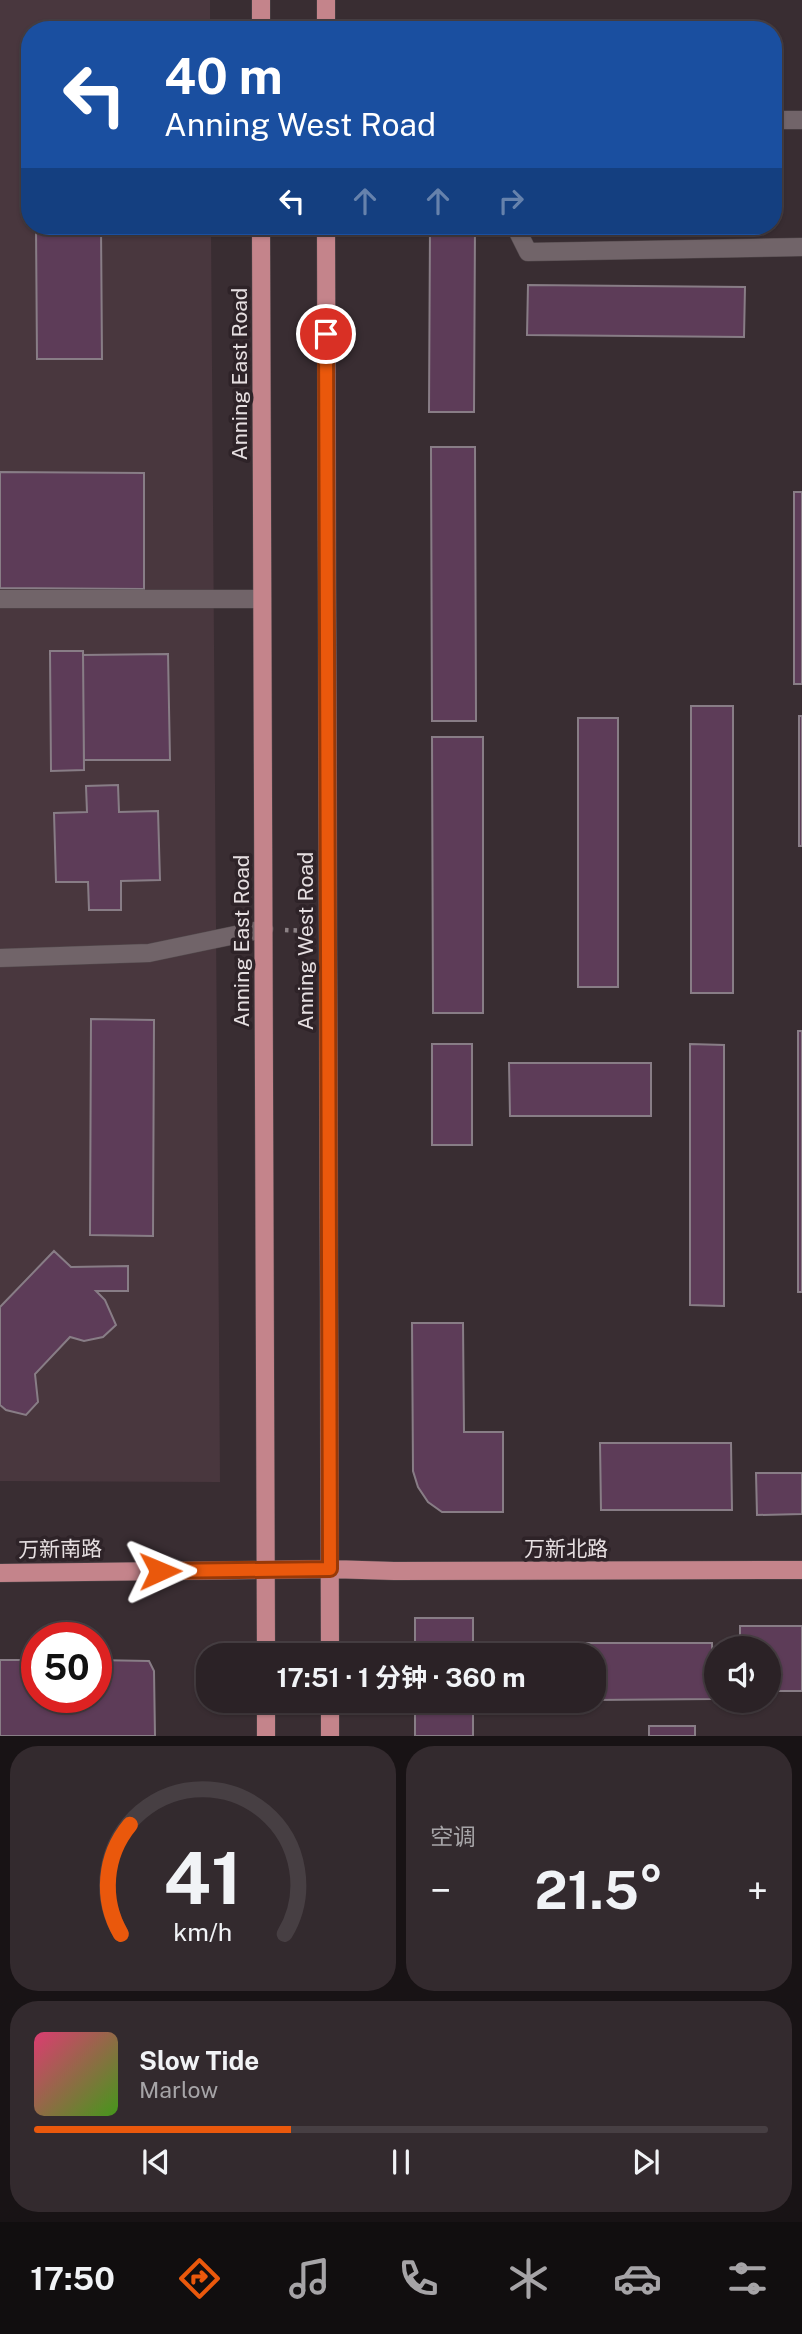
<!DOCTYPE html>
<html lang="zh">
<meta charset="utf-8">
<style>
body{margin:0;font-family:"Public Sans","Noto Sans SC",sans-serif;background:#332a2e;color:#f1f3f6;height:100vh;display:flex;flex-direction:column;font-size:26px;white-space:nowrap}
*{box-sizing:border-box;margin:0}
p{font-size:23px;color:#a6a4a7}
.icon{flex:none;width:38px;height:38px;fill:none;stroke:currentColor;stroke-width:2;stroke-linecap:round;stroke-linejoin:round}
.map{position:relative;height:1736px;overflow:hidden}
.sheet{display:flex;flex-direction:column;gap:10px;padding:10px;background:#181315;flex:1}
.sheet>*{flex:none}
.guide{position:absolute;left:21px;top:21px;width:761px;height:214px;border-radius:28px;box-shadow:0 2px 5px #0004,0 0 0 2px #473f43;background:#1a4fa0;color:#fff;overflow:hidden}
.fabs{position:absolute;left:704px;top:1636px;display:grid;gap:14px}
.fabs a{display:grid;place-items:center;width:77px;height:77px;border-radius:50%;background:#2b2226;box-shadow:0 2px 5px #0004,0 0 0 2px #473f43;font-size:35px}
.speed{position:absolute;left:21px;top:1622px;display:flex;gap:14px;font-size:35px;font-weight:700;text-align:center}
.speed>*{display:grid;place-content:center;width:91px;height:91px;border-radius:50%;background:#2b2226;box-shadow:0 2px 5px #0004,0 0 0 2px #473f43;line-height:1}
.speed .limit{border:10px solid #d22;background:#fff;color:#111}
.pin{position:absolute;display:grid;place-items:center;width:60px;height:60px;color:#fff;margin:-30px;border:4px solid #fff;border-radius:50%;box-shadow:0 2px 7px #0007}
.me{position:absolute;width:77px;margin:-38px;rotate:89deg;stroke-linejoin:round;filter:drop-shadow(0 0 5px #0008)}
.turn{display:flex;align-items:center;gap:24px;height:147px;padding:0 28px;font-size:32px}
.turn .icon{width:91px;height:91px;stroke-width:2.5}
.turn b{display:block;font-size:49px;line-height:60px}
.lanes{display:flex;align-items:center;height:66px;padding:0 28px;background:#0003;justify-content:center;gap:35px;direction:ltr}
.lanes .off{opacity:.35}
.big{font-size:52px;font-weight:700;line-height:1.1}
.sheet .card{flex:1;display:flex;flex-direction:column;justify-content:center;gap:10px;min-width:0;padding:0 24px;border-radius:28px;background:#332a2e}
.sheet .dial{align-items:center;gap:0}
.dial svg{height:182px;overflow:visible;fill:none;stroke:#473f43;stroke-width:7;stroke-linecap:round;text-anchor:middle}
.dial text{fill:#f1f3f6;stroke:none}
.song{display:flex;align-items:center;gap:21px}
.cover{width:84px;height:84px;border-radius:10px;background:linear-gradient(135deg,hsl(340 70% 55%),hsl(100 70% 35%))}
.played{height:7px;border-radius:4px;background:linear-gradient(90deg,#ea580c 35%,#473f43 35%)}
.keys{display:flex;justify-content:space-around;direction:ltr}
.heat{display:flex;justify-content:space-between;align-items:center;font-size:38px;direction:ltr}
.sheet .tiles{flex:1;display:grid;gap:10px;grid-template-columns:1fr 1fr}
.card:last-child{grid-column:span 2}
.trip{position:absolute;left:196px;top:1643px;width:410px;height:70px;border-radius:28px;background:#2b2226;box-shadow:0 2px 5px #0004,0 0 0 2px #473f43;font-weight:700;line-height:70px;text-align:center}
.menu{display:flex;height:112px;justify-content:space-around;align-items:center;background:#110e0f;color:#a6a4a7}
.menu .icon{width:49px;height:49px}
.menu .active{color:#ea580c}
.menu b{font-size:32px;color:#f1f3f6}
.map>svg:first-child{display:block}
.built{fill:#49373e}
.building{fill:#5d3c58;stroke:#887d86;stroke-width:2}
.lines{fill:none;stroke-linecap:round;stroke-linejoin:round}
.minor-casing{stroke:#534a4d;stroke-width:19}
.major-casing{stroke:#534a4d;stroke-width:19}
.path{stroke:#8c8286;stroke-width:4.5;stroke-dasharray:3.5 5;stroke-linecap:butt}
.minor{stroke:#716469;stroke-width:18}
.major{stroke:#c4848b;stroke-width:18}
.route-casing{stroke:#983908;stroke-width:18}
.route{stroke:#ea580c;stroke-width:12}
.labels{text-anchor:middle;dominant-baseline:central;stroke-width:7;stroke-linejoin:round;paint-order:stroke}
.street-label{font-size:21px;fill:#e6dfe1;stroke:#2e2328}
</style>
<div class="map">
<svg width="802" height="1736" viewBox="0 0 802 1736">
<rect width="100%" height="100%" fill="#392d32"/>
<!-- built -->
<path class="built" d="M0,0H210V30H30V226H211L220,1482L0,1481Z"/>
<!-- building -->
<path class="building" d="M36,226H101L102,359H37Z
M430,226H475L474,412H429Z
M528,285L745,287L744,337L527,335Z
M431,447H475L476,721H432Z
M0,472L144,473V589L0,588Z
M794,492H802V684H794Z
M50,651H83L84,770L51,771Z
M168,654L170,760H84L83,655Z
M691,706H733V993H691Z
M799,716H802V846H799Z
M578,718H618V987H578Z
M432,737H483V1013H433Z
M118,785L119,812L158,811L160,880L121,881V910H89L88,882H56L54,813L87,812L86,786Z
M91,1019L154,1020L153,1236L90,1235Z
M798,1031H802V1292H798Z
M432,1044H472V1145H432Z
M690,1044L724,1045V1306L690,1305Z
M509,1063H651V1116H510Z
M54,1251L71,1267L128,1266V1291H96L105,1300L116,1325L103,1337L84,1341L70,1337L35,1374L38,1402L26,1415L6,1410L0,1405V1307Z
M412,1323H463L464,1432H503V1512H442L428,1502L418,1487L413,1471Z
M600,1443H731L732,1510H601Z
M756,1473H802V1514L757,1515Z
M415,1618H473V1656H415Z
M740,1626H802V1691H768V1648H740Z
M519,1643H712L713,1699L593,1700V1656H519Z
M0,1660H37V1698H96V1660L149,1661L154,1671L155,1736H0Z
M415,1701H473V1736H415Z
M649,1726H695V1736H649Z"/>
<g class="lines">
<!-- minor casing -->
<g class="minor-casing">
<path id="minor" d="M774,120H802
M515,226L528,252L802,247
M0,599H262
M0,958L149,953L264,929"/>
</g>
<!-- major casing -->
<g class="major-casing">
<path id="major" d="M261,30V0
M326,30V0
M261,226L266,1656
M326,226L330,1656
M0,1573L330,1569L394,1571L802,1570
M266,1701V1736
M330,1701V1736"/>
</g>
<!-- path -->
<path class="path" d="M285,930L308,931"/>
<!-- minor -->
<use href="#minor" class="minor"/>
<!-- major -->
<use href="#major" class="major"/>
</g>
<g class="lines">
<!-- route casing -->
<g class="route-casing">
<path id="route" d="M160,1571L330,1569L326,334"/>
</g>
<!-- route -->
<use href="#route" class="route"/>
</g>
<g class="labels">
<!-- street labels -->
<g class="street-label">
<text transform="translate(239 374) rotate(-90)">Anning East Road</text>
<text transform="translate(241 941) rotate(-90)">Anning East Road</text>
<text transform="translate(305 941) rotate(-90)">Anning West Road</text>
<text x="566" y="1548">万新北路</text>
<text transform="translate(60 1549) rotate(-1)">万新南路</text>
</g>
</g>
</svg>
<div class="fabs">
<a><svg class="icon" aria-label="sound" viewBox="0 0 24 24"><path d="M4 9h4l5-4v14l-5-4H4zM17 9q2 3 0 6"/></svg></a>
</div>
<div class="speed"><div class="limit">50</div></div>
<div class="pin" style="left:326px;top:334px;background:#d93025"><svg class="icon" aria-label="arrive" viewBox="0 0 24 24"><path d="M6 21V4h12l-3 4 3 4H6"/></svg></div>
<svg class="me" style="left:160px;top:1571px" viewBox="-20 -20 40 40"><path d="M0-17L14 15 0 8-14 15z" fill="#ea580c" stroke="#fff" stroke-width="4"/></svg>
<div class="trip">17:51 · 1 分钟 · 360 m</div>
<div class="guide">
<div class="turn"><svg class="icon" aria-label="left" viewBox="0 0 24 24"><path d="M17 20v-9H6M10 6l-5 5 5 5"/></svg><div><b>40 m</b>Anning West Road</div></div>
<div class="lanes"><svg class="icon" aria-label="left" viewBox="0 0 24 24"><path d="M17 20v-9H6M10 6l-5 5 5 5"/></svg><svg class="icon off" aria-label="ahead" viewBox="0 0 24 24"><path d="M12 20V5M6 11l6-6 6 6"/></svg><svg class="icon off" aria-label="ahead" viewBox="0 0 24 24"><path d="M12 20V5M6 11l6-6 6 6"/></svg><svg class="icon off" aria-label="right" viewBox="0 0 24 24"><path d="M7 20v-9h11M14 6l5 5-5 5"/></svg></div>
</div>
</div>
<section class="sheet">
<div class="tiles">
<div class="card dial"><svg viewBox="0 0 100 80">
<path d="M14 69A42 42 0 1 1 86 69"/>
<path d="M14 69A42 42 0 0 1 18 21" stroke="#ea580c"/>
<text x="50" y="56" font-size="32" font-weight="700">41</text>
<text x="50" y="72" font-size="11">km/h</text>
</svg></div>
<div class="card"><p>空调</p>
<div class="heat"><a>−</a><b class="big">21.5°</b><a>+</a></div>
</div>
<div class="card">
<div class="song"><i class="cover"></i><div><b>Slow Tide</b><p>Marlow</p></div></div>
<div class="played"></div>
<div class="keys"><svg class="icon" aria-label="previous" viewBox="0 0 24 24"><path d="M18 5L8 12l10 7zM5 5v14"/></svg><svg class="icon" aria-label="pause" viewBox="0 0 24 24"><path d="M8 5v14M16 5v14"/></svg><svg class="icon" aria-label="next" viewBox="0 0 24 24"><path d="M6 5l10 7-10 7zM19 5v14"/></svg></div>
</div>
</div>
</section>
<nav class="menu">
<b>17:50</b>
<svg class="icon active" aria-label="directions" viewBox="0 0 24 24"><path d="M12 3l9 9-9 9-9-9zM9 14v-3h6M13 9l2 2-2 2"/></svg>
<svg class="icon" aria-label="music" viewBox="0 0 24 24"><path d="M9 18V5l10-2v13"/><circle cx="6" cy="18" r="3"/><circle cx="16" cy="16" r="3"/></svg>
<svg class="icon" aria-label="phone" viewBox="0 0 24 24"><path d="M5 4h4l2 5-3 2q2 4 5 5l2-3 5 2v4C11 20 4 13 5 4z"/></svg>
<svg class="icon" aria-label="climate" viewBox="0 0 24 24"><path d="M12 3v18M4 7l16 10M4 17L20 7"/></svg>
<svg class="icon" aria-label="car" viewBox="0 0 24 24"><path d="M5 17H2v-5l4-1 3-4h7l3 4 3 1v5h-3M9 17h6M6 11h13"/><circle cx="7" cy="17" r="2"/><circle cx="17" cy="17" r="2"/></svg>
<svg class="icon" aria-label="filters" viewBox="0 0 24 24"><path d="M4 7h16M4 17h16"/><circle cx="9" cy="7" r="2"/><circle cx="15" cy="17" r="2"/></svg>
</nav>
